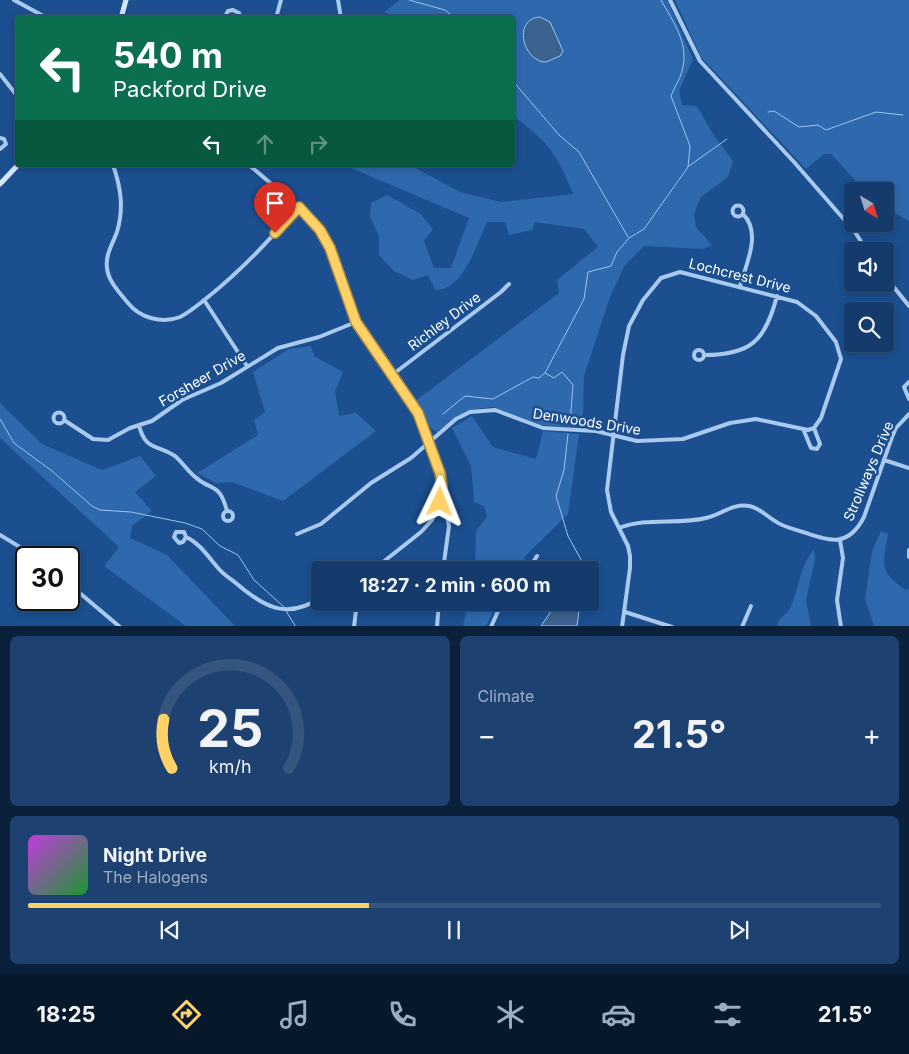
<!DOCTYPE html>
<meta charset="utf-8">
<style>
body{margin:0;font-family:Inter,sans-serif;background:#1d4271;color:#f1f3f6;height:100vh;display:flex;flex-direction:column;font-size:19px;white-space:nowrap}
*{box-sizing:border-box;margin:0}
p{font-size:16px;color:#9dadc1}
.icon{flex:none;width:28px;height:28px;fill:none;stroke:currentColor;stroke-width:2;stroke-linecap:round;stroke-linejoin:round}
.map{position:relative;height:626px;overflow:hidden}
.drawer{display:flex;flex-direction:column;gap:10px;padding:10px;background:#0b203b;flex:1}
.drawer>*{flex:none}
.banner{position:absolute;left:15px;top:15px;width:500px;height:152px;border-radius:5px;box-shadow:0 2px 8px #0003,0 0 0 1px #33557e;background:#0b6e4f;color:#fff;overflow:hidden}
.needle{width:32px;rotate:142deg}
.tools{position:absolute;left:844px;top:182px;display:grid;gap:10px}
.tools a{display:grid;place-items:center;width:50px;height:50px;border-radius:5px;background:#143b6b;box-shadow:0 2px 8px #0003,0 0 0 1px #33557e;font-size:25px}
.speed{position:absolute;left:15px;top:546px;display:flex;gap:10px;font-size:25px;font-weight:700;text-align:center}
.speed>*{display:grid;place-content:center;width:65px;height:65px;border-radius:50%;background:#143b6b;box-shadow:0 2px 8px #0003,0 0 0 1px #33557e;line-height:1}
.speed .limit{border:2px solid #111;border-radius:8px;background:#fff;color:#111}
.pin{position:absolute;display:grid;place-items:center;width:42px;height:42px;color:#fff;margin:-51px -21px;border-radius:50% 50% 50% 0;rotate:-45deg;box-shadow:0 0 5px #0007}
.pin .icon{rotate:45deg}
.me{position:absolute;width:55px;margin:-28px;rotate:2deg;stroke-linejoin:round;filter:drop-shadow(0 0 4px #0008)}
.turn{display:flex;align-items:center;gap:18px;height:105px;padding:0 15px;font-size:22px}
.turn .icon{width:65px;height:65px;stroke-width:2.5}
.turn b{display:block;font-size:35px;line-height:42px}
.lanes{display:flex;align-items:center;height:48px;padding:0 15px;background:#0003;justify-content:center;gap:25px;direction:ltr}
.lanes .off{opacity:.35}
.big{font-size:38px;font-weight:700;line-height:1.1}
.drawer .tile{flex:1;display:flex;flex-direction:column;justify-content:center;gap:8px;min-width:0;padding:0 18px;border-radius:8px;background:#1d4271}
.drawer .dial{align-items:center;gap:0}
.dial svg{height:130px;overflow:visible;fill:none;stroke:#33557e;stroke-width:7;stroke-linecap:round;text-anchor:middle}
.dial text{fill:#f1f3f6;stroke:none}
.song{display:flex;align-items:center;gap:15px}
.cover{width:60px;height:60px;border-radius:8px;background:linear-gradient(135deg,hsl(290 70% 55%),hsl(130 70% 35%))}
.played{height:5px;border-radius:2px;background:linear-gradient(90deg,#ffd166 40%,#33557e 40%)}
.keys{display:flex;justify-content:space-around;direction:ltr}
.heat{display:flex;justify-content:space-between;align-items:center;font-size:28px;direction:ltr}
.drawer .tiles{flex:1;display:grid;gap:10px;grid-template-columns:1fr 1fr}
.tile:last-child{grid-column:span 2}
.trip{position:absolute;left:311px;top:561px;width:288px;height:50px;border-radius:5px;background:#143b6b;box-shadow:0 2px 8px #0003,0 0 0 1px #33557e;font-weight:700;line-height:50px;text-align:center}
.tab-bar{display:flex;height:80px;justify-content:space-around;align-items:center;background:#08182b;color:#9dadc1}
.tab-bar .icon{width:35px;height:35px}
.tab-bar .selected{color:#ffd166}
.tab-bar b{font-size:22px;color:#f1f3f6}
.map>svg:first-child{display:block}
.green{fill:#2e69ad}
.water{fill:#3c6290;stroke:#9cc4f0}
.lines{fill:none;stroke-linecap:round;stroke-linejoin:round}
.stream{stroke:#9cc4f0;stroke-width:1}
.minor{stroke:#a9c9ee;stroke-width:4}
.secondary{stroke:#d6e6fa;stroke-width:5}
.route-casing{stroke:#a68842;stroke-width:12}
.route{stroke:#ffd166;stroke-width:9}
.labels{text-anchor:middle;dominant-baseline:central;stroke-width:5;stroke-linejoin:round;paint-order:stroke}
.street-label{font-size:14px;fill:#fff;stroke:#1b4f8f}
</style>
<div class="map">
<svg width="909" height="627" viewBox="0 0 909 627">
<rect width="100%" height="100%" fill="#1b4f8f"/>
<!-- green -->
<path class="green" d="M400,0H667L693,59L679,91L682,105L697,106L713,134L733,161L728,177L701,197L694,214L696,227L712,245L704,249L644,246L625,265L610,297L584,376L583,416L577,427L541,425L492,407L471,410L458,416L437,432L432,429L414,402L559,293L557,280L598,247L584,229L535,222L532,230L509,235L505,222H487C476,245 464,290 435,290L428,275L413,280L394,271L379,255V236L370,217L371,203L387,195L421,214L433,229L424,241L434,268H451L469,218L344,165H410L460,192L501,202L573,194C557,153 547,141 513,116L512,18H399L384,12Z
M675,0H909V221L885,208V191H865L831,154H824L806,169L701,57Z
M311,346L314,356L343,372L335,391L339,416L356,413L376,431L283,501L232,482L216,483L197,473L258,435L254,420L265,412L253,372L289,349Z
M0,403L42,444L102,470L140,456L156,476L135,492L152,511L132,526L130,538L167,555L235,626H186L104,566L119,547L0,438Z
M472,416L493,447L536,459L543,431L579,434L568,514L525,556L524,566L521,570H475L476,531L487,517L484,506L474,502L471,466L452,428Z
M881,531L888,534C883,564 878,571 906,590L909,589V626H874L865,599L872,551Z
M814,549L815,559L806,600L811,626H777C781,614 786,616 790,608C800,588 799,567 814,549Z
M468,603H498L486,626H463Z"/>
<!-- water -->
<path class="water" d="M540,17L550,22L563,51L560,56L546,62C523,62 512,19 540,17Z
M557,602L580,603L577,626H541Z"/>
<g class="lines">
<!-- stream -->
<path class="stream" d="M409,0L445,10L455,18
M512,80L559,135L579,152L628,237
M768,112L774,111L799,127L818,125L826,130L876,112L903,115
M689,166L727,139
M443,414L465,396L493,399L533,377L539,378L545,373
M0,419L14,443L52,471L92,506L100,510L131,512L185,523L202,529L220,546L238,555L254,580L284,607
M570,423L573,385L562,372L554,378L545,373L584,299L588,272L611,266L617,252L629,238L644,229L688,167L690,146L671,96C674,87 680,80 682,71C690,44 673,22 661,0
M568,434L564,470L556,496L568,536L585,567L584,570
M286,611L296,627"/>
<!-- minor -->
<path class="minor" d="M14,0L47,18
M338,0L341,18
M670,0L700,61L794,162L855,232L867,251
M224,18L228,11L233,10L239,13L240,18
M276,18L281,0
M0,74L18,97
M0,138L4,139L6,144L0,149
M113,165C121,188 124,208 117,232C113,243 105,255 107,268C108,281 120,293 128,303C140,318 162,324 180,317C190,312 199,304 208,297C242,270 270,239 299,207
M249,165L308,215L325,238L335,257L356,322L418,413L441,473L442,495L432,520L421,532L373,570
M732.5 211a5.5 5.5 0 1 1 11 0a5.5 5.5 0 1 1-11 0Z
M885,276L909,306
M740,286C746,264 762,233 743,214
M204,300L247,366
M694 355a5 5 0 1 1 10 0a5 5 0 1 1-10 0Z
M704,355C751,355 765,341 777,296
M392,375L501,292L509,284
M909,382L904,387L909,399
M53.5 418a5.5 5.5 0 1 1 11 0a5.5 5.5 0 1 1-11 0Z
M64,420L93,439L108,440L130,428L152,421L182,400L221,383L278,348L319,337L356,322
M139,425C145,451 157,444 175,456C182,462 187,470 194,476C211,492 219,481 227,511
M804,431L811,448L817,449L820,444L814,428
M884,460L909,468
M438,509L447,516L449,526L443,570
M223 516a5 5 0 1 1 10 0a5 5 0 1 1-10 0Z
M619,528C646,517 678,525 706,518C721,515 732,503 749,506C760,508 766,516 775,521C783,527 794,529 803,532C830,541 848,548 864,517L892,437L896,428L909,414
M297,534L321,524L371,483L411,458L456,419L470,412L495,410L543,428L596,431L637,441L683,439L730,423L756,419L808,430L814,428L821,418L841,359L836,342L816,316L797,302L680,272L661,278L643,300L629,326L623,355L607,490L611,512L628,546L630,556V568L622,627
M0,535L38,558
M186,537L183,542L179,543L174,537L176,532H184L186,537C200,543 209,558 219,569C224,575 231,579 237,584C264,607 287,620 320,598
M840,540L843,558L837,600L841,627
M909,550V557
M528,570L537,556
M69,584L120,627
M625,612L672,627
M354,627L357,602
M437,627L439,602
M491,627L502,602
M742,627L751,606"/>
<!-- secondary -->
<path class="secondary" d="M121,18L126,0
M0,184L18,165"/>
</g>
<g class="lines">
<!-- route casing -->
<g class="route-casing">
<path id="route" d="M275,233L299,207L320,230L330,248L356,322L418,413L440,473L442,485L440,502"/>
</g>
<!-- route -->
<use href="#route" class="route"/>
</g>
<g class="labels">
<!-- street labels -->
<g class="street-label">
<text transform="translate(740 275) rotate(14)">Lochcrest Drive</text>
<text transform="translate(444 321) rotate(-37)">Richley Drive</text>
<text transform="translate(202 378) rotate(-30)">Forsheer Drive</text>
<text transform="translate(587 421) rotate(9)">Denwoods Drive</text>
<text transform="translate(868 471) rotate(-67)">Strollways Drive</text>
</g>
</g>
</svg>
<div class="tools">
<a><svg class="needle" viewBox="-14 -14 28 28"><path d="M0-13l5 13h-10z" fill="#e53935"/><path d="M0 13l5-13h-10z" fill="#9dadc1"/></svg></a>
<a><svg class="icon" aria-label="sound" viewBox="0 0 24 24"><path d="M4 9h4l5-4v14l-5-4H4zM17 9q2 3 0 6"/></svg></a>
<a><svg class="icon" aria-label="search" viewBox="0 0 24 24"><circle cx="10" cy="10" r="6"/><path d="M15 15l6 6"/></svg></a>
</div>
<div class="speed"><div class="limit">30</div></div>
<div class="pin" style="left:275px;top:233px;background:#d93025"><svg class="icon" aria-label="arrive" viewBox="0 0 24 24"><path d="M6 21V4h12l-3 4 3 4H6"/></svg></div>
<svg class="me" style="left:440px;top:502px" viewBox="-20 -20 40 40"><path d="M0-17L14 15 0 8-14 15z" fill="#ffd166" stroke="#fff" stroke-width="4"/></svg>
<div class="trip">18:27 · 2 min · 600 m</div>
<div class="banner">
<div class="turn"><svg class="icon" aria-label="left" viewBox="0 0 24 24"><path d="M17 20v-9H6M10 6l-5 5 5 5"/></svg><div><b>540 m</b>Packford Drive</div></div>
<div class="lanes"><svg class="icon" aria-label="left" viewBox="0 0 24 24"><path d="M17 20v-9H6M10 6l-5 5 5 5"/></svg><svg class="icon off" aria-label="ahead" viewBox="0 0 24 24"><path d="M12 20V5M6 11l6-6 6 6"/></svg><svg class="icon off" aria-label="right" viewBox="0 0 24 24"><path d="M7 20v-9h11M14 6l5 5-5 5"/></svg></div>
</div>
</div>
<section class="drawer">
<div class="tiles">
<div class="tile dial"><svg viewBox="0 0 100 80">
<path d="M14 69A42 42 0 1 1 86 69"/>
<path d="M14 69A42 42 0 0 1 9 39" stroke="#ffd166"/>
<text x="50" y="56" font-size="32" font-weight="700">25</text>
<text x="50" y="72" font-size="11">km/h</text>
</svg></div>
<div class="tile"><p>Climate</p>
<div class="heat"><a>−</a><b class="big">21.5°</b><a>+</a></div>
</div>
<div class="tile">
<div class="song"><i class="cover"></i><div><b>Night Drive</b><p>The Halogens</p></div></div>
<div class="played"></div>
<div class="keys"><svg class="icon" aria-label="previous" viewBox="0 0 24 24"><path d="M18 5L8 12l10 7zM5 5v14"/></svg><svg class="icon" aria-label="pause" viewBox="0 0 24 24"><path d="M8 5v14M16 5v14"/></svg><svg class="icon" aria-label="next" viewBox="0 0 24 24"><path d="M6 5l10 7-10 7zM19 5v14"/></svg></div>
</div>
</div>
</section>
<nav class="tab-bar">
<b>18:25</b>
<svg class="icon selected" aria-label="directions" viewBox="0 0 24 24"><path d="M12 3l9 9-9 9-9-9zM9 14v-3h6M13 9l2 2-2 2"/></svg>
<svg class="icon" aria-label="music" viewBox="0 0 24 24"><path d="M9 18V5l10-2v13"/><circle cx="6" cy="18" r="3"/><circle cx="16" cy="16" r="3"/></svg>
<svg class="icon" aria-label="phone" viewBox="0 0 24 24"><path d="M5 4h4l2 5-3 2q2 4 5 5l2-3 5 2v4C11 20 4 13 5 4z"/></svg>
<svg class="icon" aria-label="climate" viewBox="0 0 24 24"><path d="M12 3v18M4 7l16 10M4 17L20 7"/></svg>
<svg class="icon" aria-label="car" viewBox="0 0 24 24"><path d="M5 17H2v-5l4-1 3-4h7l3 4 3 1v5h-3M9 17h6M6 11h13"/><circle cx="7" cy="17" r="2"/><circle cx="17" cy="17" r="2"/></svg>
<svg class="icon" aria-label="filters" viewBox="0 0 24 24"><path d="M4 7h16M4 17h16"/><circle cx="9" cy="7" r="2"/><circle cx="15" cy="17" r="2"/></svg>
<b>21.5°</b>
</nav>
